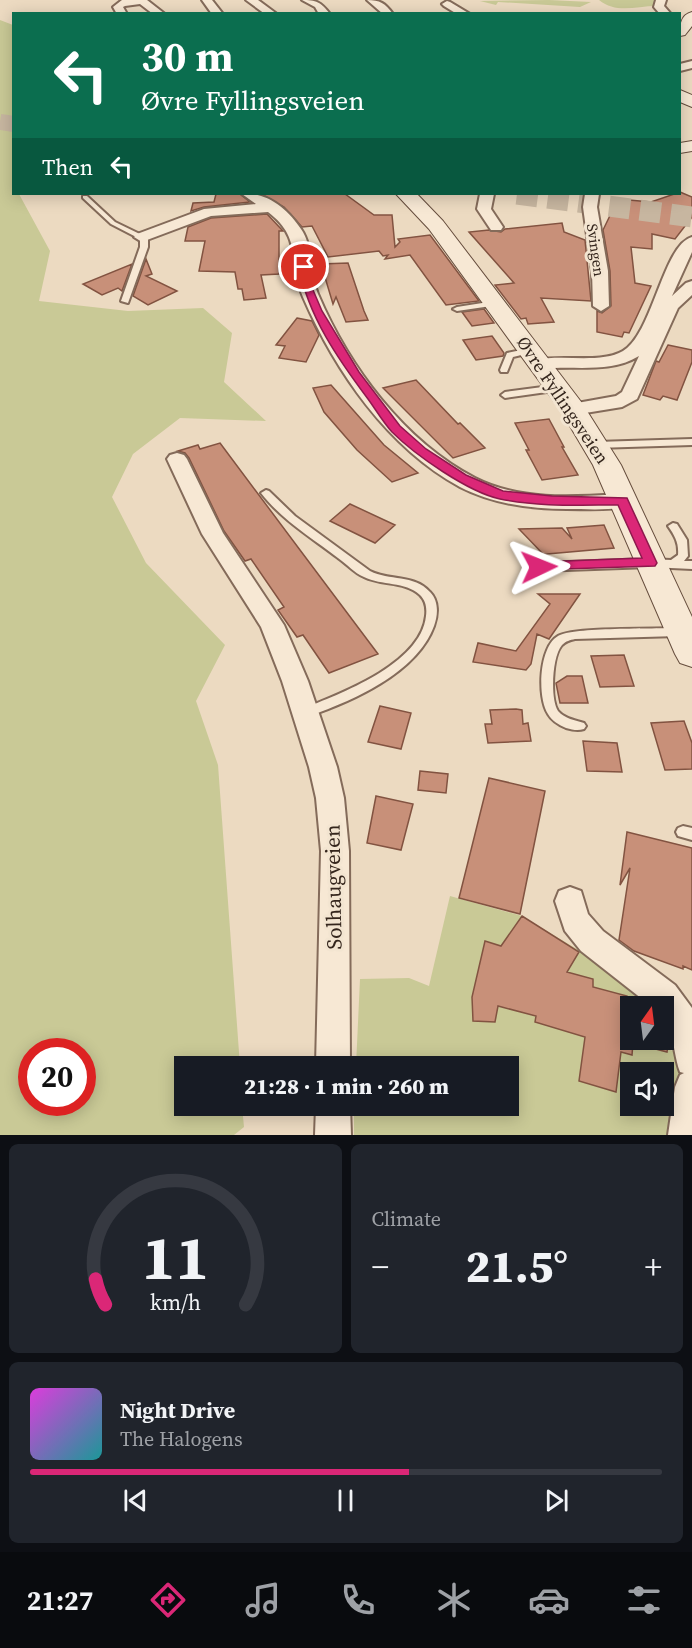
<!DOCTYPE html>
<meta charset="utf-8">
<style>
body{margin:0;font-family:"Source Serif 4",serif;background:#20242c;color:#f1f3f6;height:100vh;display:flex;flex-direction:column;font-size:22px;white-space:nowrap}
*{box-sizing:border-box;margin:0}
p{font-size:20px;color:#9ea1a6}
.icon{flex:none;width:33px;height:33px;fill:none;stroke:currentColor;stroke-width:2;stroke-linecap:round;stroke-linejoin:round}
.map{position:relative;height:1135px;overflow:hidden}
.side{display:flex;flex-direction:column;gap:9px;padding:9px;background:#0d0f14;flex:1}
.side>*{flex:none}
.hud{position:absolute;left:12px;top:12px;width:669px;height:183px;border-radius:0px;box-shadow:0 3px 15px #0003;background:#0b6e4f;color:#fff;overflow:hidden}
.needle{width:39px;rotate:14deg}
.fabs{position:absolute;left:620px;top:996px;display:grid;gap:12px}
.fabs a{display:grid;place-items:center;width:54px;height:54px;border-radius:0px;background:#171b24;box-shadow:0 3px 15px #0003;font-size:30px}
.speed{position:absolute;left:18px;top:1038px;display:flex;gap:12px;font-size:30px;font-weight:700;text-align:center}
.speed>*{display:grid;place-content:center;width:78px;height:78px;border-radius:50%;background:#171b24;box-shadow:0 3px 15px #0003;line-height:1}
.speed .limit{border:9px solid #d22;background:#fff;color:#111}
.pin{position:absolute;display:grid;place-items:center;width:51px;height:51px;color:#fff;margin:-26px;border:3px solid #fff;border-radius:50%;box-shadow:0 2px 6px #0007}
.me{position:absolute;width:66px;margin:-33px;rotate:88deg;stroke-linejoin:round;filter:drop-shadow(0 0 4px #0008)}
.turn{display:flex;align-items:center;gap:21px;height:126px;padding:0 30px;font-size:27px}
.turn .icon{width:78px;height:78px;stroke-width:2.5}
.turn b{display:block;font-size:42px;line-height:51px}
.then{display:flex;align-items:center;height:57px;padding:0 30px;background:#0003;gap:12px;font-size:22px}
.big{font-size:45px;font-weight:800;line-height:1.1}
.side .card{flex:1;display:flex;flex-direction:column;justify-content:center;gap:9px;min-width:0;padding:0 21px;border-radius:9px;background:#20242c}
.side .dial{align-items:center;gap:0}
.dial svg{height:156px;overflow:visible;fill:none;stroke:#363941;stroke-width:7;stroke-linecap:round;text-anchor:middle}
.dial text{fill:#f1f3f6;stroke:none}
.song{display:flex;align-items:center;gap:18px}
.cover{width:72px;height:72px;border-radius:9px;background:linear-gradient(135deg,hsl(300 70% 55%),hsl(180 70% 35%))}
.played{height:6px;border-radius:3px;background:linear-gradient(90deg,#db2777 60%,#363941 60%)}
.keys{display:flex;justify-content:space-around;direction:ltr}
.heat{display:flex;justify-content:space-between;align-items:center;font-size:33px;direction:ltr}
.side .tiles{flex:1;display:grid;gap:9px;grid-template-columns:1fr 1fr}
.card:last-child{grid-column:span 2}
.trip{position:absolute;left:174px;top:1056px;width:345px;height:60px;border-radius:0px;background:#171b24;box-shadow:0 3px 15px #0003;font-weight:800;line-height:60px;text-align:center}
.menu{display:flex;height:96px;justify-content:space-around;align-items:center;background:#090b0e;color:#9ea1a6}
.menu .icon{width:42px;height:42px}
.menu .on{color:#db2777}
.menu b{font-size:27px;color:#f1f3f6}
.map>svg:first-child{display:block}
.green{fill:#c9c996;fill-rule:evenodd}
.building{fill:#c89079;stroke:#825341;stroke-width:1.5}
.lines{fill:none;stroke-linecap:round;stroke-linejoin:round}
.highway-tunnel-far1{stroke:#c7b6a0;stroke-width:16;stroke-dasharray:16 8;stroke-linecap:butt}
.highway-tunnel{stroke:#c7b6a0;stroke-width:21;stroke-dasharray:21 10;stroke-linecap:butt}
.lane-casing{stroke:#846b5a;stroke-width:4}
.street-casing{stroke:#846b5a;stroke-width:4}
.secondary-casing{stroke:#664d3d;stroke-width:2}
.lane{fill:#f7e8d4;fill-rule:evenodd}
.street{fill:#f7e8d4;fill-rule:evenodd}
.secondary{fill:#f7e8d4;fill-rule:evenodd}
.route{fill:#db2777;stroke:#8e194d;stroke-width:1.5}
.labels{text-anchor:middle;dominant-baseline:central;stroke-width:6;stroke-linejoin:round;paint-order:stroke}
.far-street-label{font-size:15px;fill:#35261d;stroke:#f3e5d1}
.street-label{font-size:18px;fill:#35261d;stroke:#f3e5d1}
.near-street-label{font-size:21px;fill:#35261d;stroke:#f3e5d1}
</style>
<div class="map">
<svg width="692" height="1135" viewBox="0 0 692 1135">
<rect width="100%" height="100%" fill="#ecdac1"/>
<!-- green -->
<path class="green" d="M549,0L591,2L580,7L498,2L496,5L480,1Z
M599,0H659L656,6C636,6 616,14 599,0Z
M0,20L13,25L14,194H19L50,251L39,301L128,311L203,308L232,333L224,382L266,421L180,418L133,454L112,497L146,563L225,645L196,701L218,765L240,1066H184V1106H242L244,1127L234,1135H0ZM32,1052H82V1102H32Z
M450,896L522,916L653,995L650,1006H630V1040H646V1046L682,1052L675,1135H354V1106H508V1066H356L360,979L409,978L429,986ZM630,1072H663V1106H630Z"/>
<!-- building -->
<path class="building" d="M680,192L692,197V217L675,239L652,234V249L631,247L635,283L651,286L629,333L624,332L622,337L597,332V311L602,313L611,306L610,271L603,230L618,199L651,202Z
M216,194H240L250,202L204,207L191,211L193,203L214,202Z
M261,194H345L374,215H392L395,247L400,242L398,239L430,235L479,301L446,305L410,255L385,259L388,255L383,256L379,251L328,257L312,226L302,227L284,207Z
M267,214L283,231H279V274L261,275L266,298L244,300L242,289H238L235,272L199,271L205,241H185L188,227L211,218Z
M562,223L564,232L585,240L591,301L541,298L554,322L528,324L526,318L521,319L495,285L514,283L469,232L489,230L501,232L505,229Z
M146,259L152,274L146,276L177,291L148,305L133,296Z
M348,263L364,311L368,320L346,322L336,297L333,304L321,264Z
M132,264L122,291L118,288L102,295L83,284Z
M484,309L494,323L472,326L462,312Z
M297,318L312,321L319,335L306,362L279,358L285,346L276,345Z
M492,336L504,353L503,356L476,360L463,340Z
M668,345L692,350V362L677,400L663,396L660,400L643,395L656,361L659,362Z
M416,380L458,424L460,423L485,448L453,458L383,388Z
M331,385L384,445L418,473L392,482L357,450L324,412L313,388Z
M549,419L564,447H562L578,475L542,480L526,450H529L515,423Z
M220,443L300,550L378,654L329,673L303,635L297,637L278,610L284,607L251,559L245,561L224,531L189,458L185,453L178,451L198,445L200,449Z
M350,504L395,525L375,543L330,521Z
M604,525L614,548L547,554H543L519,529L562,528L572,539L567,528Z
M538,594H580L549,639L537,634L531,664L526,670L473,662L478,643L516,651L550,604Z
M624,655L634,686L600,687L591,656Z
M567,676H582L588,703H560L556,683Z
M380,706L411,713L401,749L368,742Z
M516,709L522,710L523,724L528,723L531,741L488,743L485,724H492L490,710Z
M684,721L692,743V769L665,770L651,723Z
M583,741L617,743L622,772L587,771Z
M420,771L448,774L446,793L418,790Z
M489,778L545,791L520,914L459,898Z
M376,796L413,804L401,850L367,843Z
M627,832L692,848V970L683,966V969L634,951L619,940L630,868L620,885Z
M522,916L579,952L567,972L593,979V987L627,996L626,1011L630,1013V1040H663V1022L669,1037L667,1052L633,1043L632,1055L621,1052L616,1092L579,1081L585,1037L535,1022L536,1016L498,1006L495,1022L473,1021L472,997L485,941L501,946Z"/>
<g class="lines">
<!-- highway-tunnel-far1 -->
<path class="highway-tunnel-far1" d="M0,122L14,124"/>
<!-- highway-tunnel -->
<path class="highway-tunnel" d="M517,194L692,217"/>
<!-- lane casing -->
<g class="lane-casing">
<path id="lane" d="M83,196H87L115,222L148,238V247L128,303L121,301L140,247V239L111,224L83,198Z
M495,301H498V305L457,311L453,309L457,307Z
M531,348L535,350L534,352L513,357L507,372H501L500,370L507,353Z
M558,385L561,386V390L505,398L501,395L505,392Z
M692,439V445L596,448L591,445L596,442Z
M266,490L269,491L295,516L370,571C389,581 414,574 430,592C439,601 438,615 434,626C417,673 351,702 306,717L302,715L300,712L302,709C340,694 421,664 426,616C427,608 426,601 420,595C405,581 382,586 364,577C354,573 347,564 338,558C312,538 282,520 261,493Z
M673,523L677,524L687,540L688,556L684,561H692V569L650,567L539,571L534,567L539,563L650,559L671,560L678,555C679,543 675,536 668,526Z
M678,628L682,629L684,632L682,635L678,636L575,639C570,640 566,641 562,645C552,656 550,699 558,711C565,719 575,720 584,723L586,726L584,729C578,731 573,730 566,728C559,725 552,721 548,714C537,697 539,647 558,636C572,627 656,629 678,628Z
M683,826L692,828V840L678,836L676,832L678,828Z"/>
</g>
<!-- street casing -->
<g class="street-casing">
<path id="street" d="M122,0H147L165,14H153L140,4L125,6L123,7L127,14H117L113,7Z
M202,0H212L223,14H212Z
M246,0H258L277,14H265Z
M302,0C316,0 321,2 330,14H319L315,7Z
M367,0C380,0 385,3 393,14H383Z
M656,0H666L664,6L671,14H660L654,7Z
M447,1L450,2L470,14H457L444,6L442,4Z
M692,61V68L680,71V64Z
M242,194C266,191 288,209 301,229C314,248 309,273 318,294C349,367 404,441 475,478C520,501 574,497 623,494L630,496L633,501L630,506C610,511 587,509 567,509C531,509 493,504 460,487C388,448 335,371 303,297C288,263 303,238 268,212L211,216L147,240L142,242L134,237L137,234L204,209L256,204Z
M480,194H494L491,209L503,227L501,230H491L477,209Z
M585,194H599L597,207L608,271L609,306L601,311L593,306L592,271L583,207Z
M692,237V252L672,296L686,283L692,281V295L678,308L637,399L622,407L573,415L566,413L564,409L566,405L616,396L622,392L639,356C610,374 574,365 542,369L536,368L533,364L536,360C562,354 601,364 623,351C653,333 663,245 692,237Z
M177,453L184,455L187,459L223,533L284,625L308,681L337,767L344,798L349,851L350,1066H316L321,851L316,798L309,767L282,681L261,627L202,534L167,459L170,455Z
M570,887L581,891L588,914L603,931L675,985L692,1008V1135H668L675,1087L680,1075L684,1073L680,1072C675,1059 675,1046 670,1034C666,1022 663,1020 663,1006H651L581,951L565,931L555,901L559,891Z
M316,1106H350L351,1135H315Z"/>
</g>
<!-- secondary casing -->
<g class="secondary-casing">
<path id="secondary" d="M692,12V26L685,35L680,36C680,26 680,15 692,12Z
M680,90L692,95V107L680,102Z
M692,141V151L680,153V143Z
M396,194H417L443,221L582,403L621,465L692,617V667L680,663L675,654L593,465L561,411L429,229Z"/>
</g>
<!-- lane -->
<use href="#lane" class="lane"/>
<!-- street -->
<use href="#street" class="street"/>
<!-- secondary -->
<use href="#secondary" class="secondary"/>
</g>
<!-- route -->
<path class="route" d="M304,264L309,267L313,290L322,311L359,372L400,426L426,449L466,475L503,491L552,496L627,498L657,563L655,566L534,570L532,567L539,562L642,558L618,505C579,505 538,507 500,499C468,492 415,455 392,432C383,422 376,410 368,399C338,359 308,316 299,267Z"/>
<g class="labels">
<!-- far-street labels -->
<g class="far-street-label">
<text transform="translate(596 250) rotate(82)">Svingen</text>
</g>
<!-- street labels -->
<g class="street-label">
<text transform="translate(563 400) rotate(56)">Øvre Fyllingsveien</text>
</g>
<!-- near-street labels -->
<g class="near-street-label">
<text transform="translate(333 887) rotate(-91)">Solhaugveien</text>
</g>
</g>
</svg>
<div class="fabs">
<a><svg class="needle" viewBox="-14 -14 28 28"><path d="M0-13l5 13h-10z" fill="#e53935"/><path d="M0 13l5-13h-10z" fill="#9ea1a6"/></svg></a>
<a><svg class="icon" aria-label="sound" viewBox="0 0 24 24"><path d="M4 9h4l5-4v14l-5-4H4zM17 9q2 3 0 6"/></svg></a>
</div>
<div class="speed"><div class="limit">20</div></div>
<div class="pin" style="left:304px;top:267px;background:#d93025"><svg class="icon" aria-label="arrive" viewBox="0 0 24 24"><path d="M6 21V4h12l-3 4 3 4H6"/></svg></div>
<svg class="me" style="left:539px;top:567px" viewBox="-20 -20 40 40"><path d="M0-17L14 15 0 8-14 15z" fill="#db2777" stroke="#fff" stroke-width="4"/></svg>
<div class="trip">21:28 · 1 min · 260 m</div>
<div class="hud">
<div class="turn"><svg class="icon" aria-label="left" viewBox="0 0 24 24"><path d="M17 20v-9H6M10 6l-5 5 5 5"/></svg><div><b>30 m</b>Øvre Fyllingsveien</div></div>
<div class="then">Then<svg class="icon" aria-label="left" viewBox="0 0 24 24"><path d="M17 20v-9H6M10 6l-5 5 5 5"/></svg></div>
</div>
</div>
<section class="side">
<div class="tiles">
<div class="card dial"><svg viewBox="0 0 100 80">
<path d="M14 69A42 42 0 1 1 86 69"/>
<path d="M14 69A42 42 0 0 1 9 56" stroke="#db2777"/>
<text x="50" y="56" font-size="32" font-weight="700">11</text>
<text x="50" y="72" font-size="11">km/h</text>
</svg></div>
<div class="card"><p>Climate</p>
<div class="heat"><a>−</a><b class="big">21.5°</b><a>+</a></div>
</div>
<div class="card">
<div class="song"><i class="cover"></i><div><b>Night Drive</b><p>The Halogens</p></div></div>
<div class="played"></div>
<div class="keys"><svg class="icon" aria-label="previous" viewBox="0 0 24 24"><path d="M18 5L8 12l10 7zM5 5v14"/></svg><svg class="icon" aria-label="pause" viewBox="0 0 24 24"><path d="M8 5v14M16 5v14"/></svg><svg class="icon" aria-label="next" viewBox="0 0 24 24"><path d="M6 5l10 7-10 7zM19 5v14"/></svg></div>
</div>
</div>
</section>
<nav class="menu">
<b>21:27</b>
<svg class="icon on" aria-label="directions" viewBox="0 0 24 24"><path d="M12 3l9 9-9 9-9-9zM9 14v-3h6M13 9l2 2-2 2"/></svg>
<svg class="icon" aria-label="music" viewBox="0 0 24 24"><path d="M9 18V5l10-2v13"/><circle cx="6" cy="18" r="3"/><circle cx="16" cy="16" r="3"/></svg>
<svg class="icon" aria-label="phone" viewBox="0 0 24 24"><path d="M5 4h4l2 5-3 2q2 4 5 5l2-3 5 2v4C11 20 4 13 5 4z"/></svg>
<svg class="icon" aria-label="climate" viewBox="0 0 24 24"><path d="M12 3v18M4 7l16 10M4 17L20 7"/></svg>
<svg class="icon" aria-label="car" viewBox="0 0 24 24"><path d="M5 17H2v-5l4-1 3-4h7l3 4 3 1v5h-3M9 17h6M6 11h13"/><circle cx="7" cy="17" r="2"/><circle cx="17" cy="17" r="2"/></svg>
<svg class="icon" aria-label="filters" viewBox="0 0 24 24"><path d="M4 7h16M4 17h16"/><circle cx="9" cy="7" r="2"/><circle cx="15" cy="17" r="2"/></svg>
</nav>
